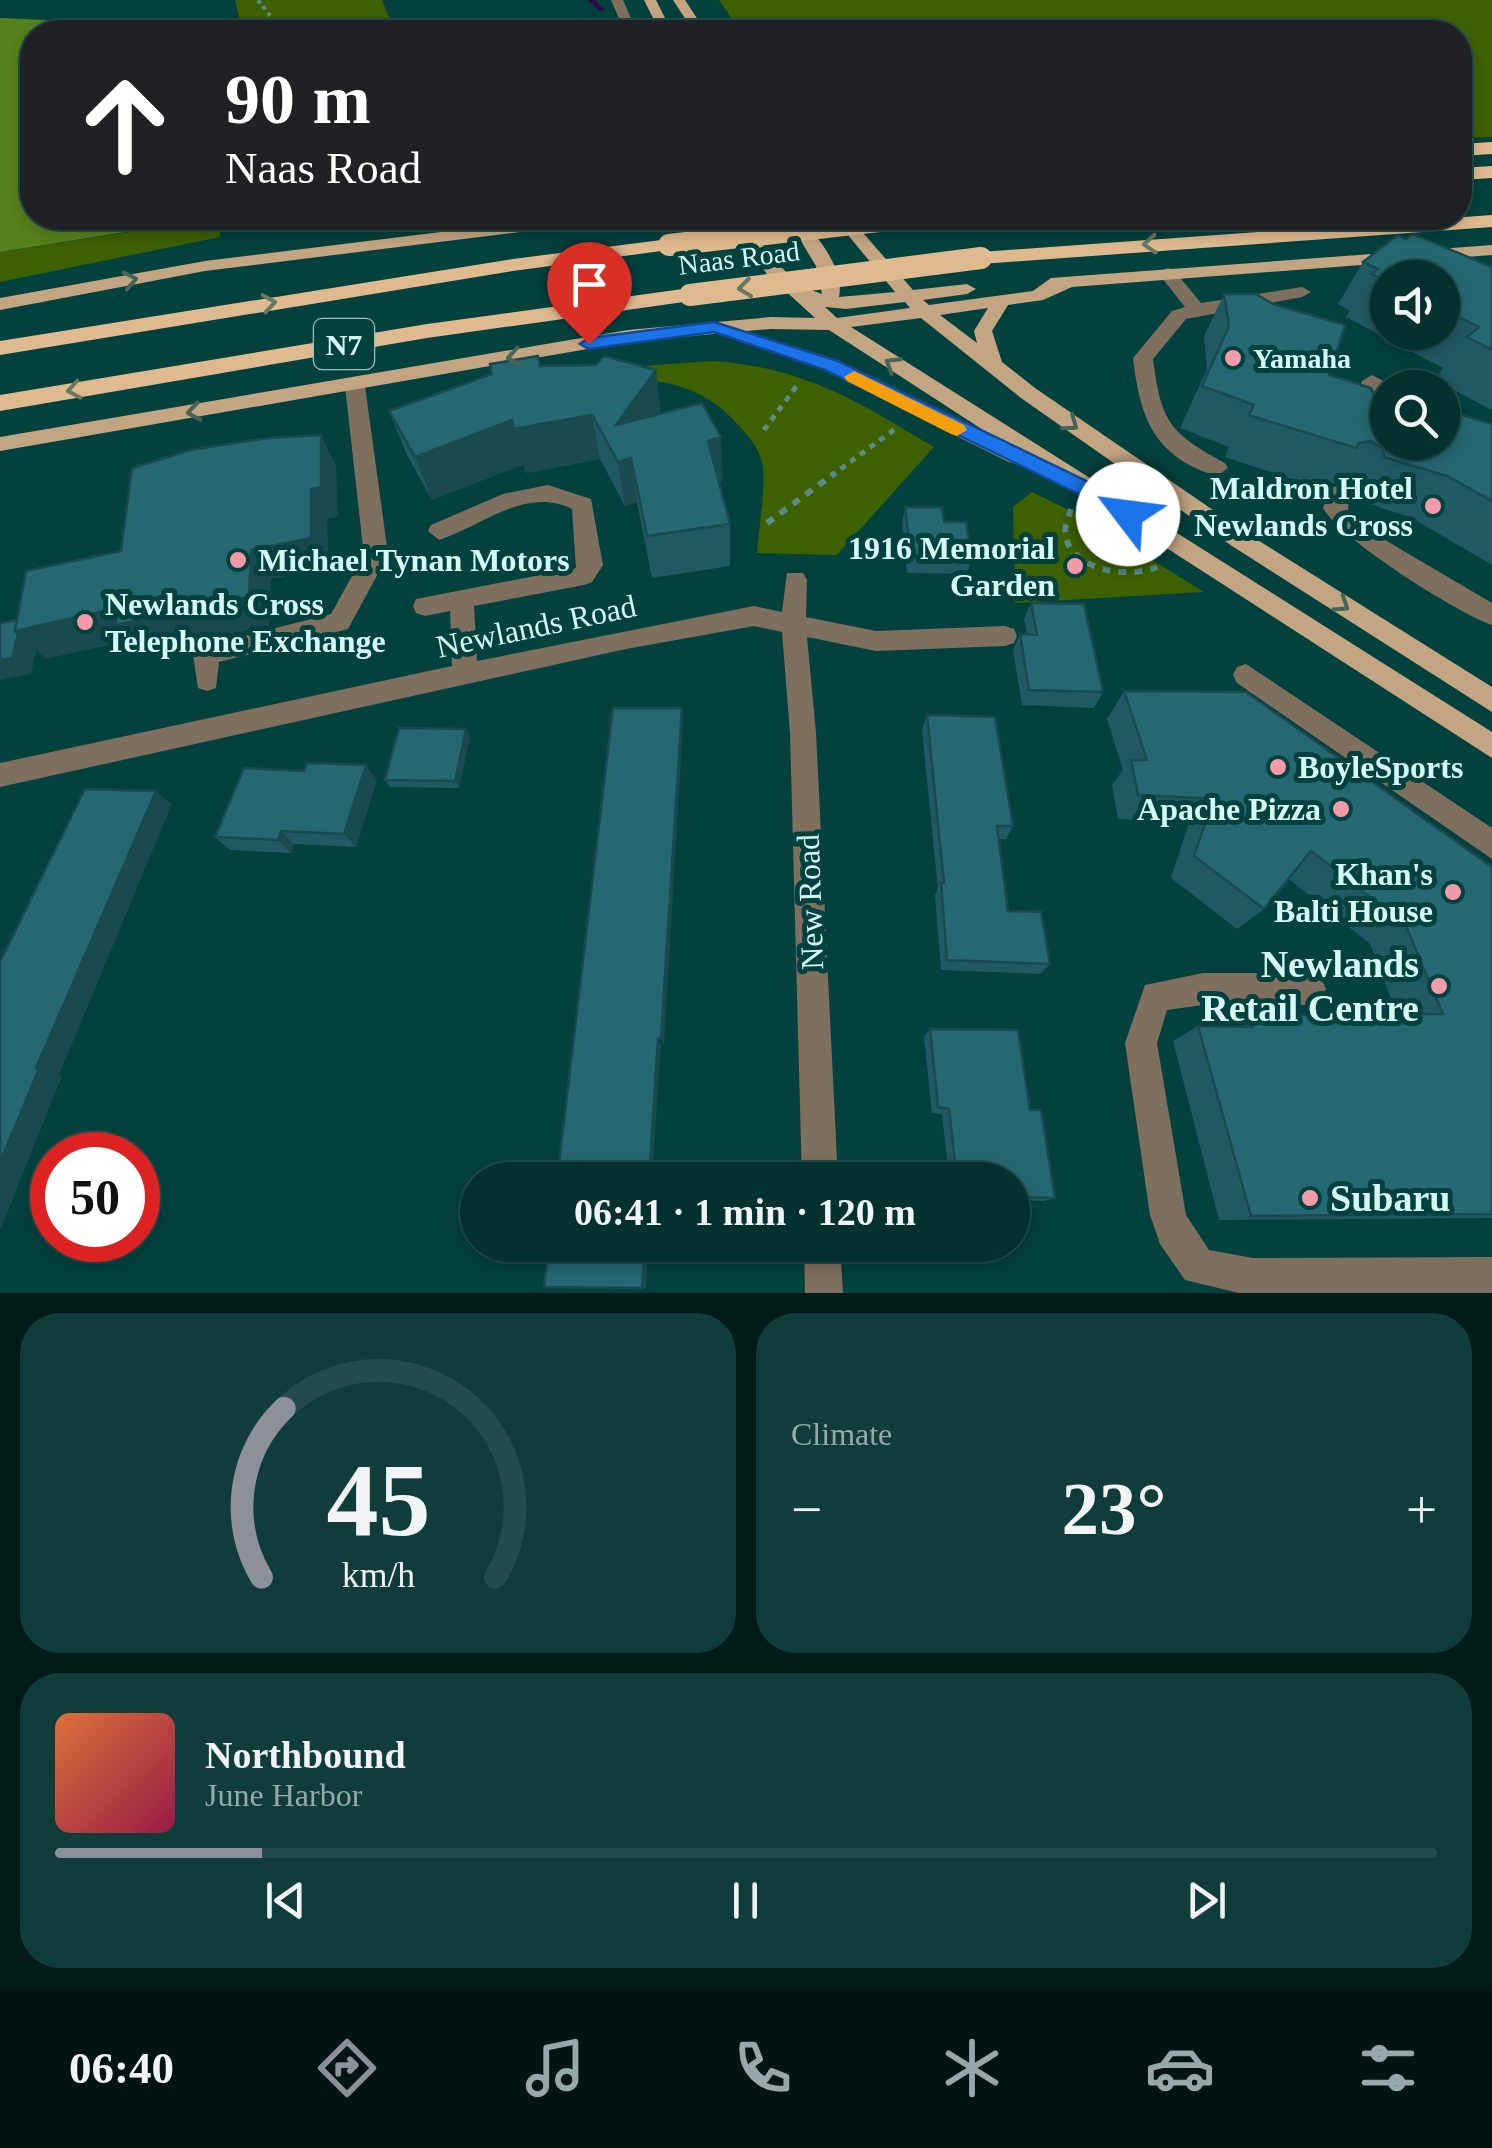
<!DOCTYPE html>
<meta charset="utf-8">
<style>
body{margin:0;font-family:"Times New Roman",serif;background:#103d3a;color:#f1f3f6;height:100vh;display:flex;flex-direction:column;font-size:38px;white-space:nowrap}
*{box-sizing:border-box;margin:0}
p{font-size:32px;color:#96a9aa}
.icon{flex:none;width:55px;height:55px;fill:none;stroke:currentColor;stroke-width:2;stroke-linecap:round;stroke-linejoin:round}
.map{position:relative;height:1293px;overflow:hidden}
.side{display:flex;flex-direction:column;gap:20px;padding:20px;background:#011b19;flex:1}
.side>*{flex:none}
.hud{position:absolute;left:20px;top:20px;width:1452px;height:210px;border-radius:40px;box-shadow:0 5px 15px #0003,0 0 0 2px #234c4a;background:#202124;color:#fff;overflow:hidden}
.controls{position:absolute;left:1370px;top:260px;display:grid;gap:20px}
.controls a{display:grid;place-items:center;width:90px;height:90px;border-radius:50%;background:#02312e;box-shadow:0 5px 15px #0003,0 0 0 2px #234c4a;font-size:50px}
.speed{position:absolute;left:30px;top:1132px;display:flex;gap:20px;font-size:50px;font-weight:700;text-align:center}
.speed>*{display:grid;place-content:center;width:130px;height:130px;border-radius:50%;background:#02312e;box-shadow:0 5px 15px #0003,0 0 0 2px #234c4a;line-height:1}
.speed .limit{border:15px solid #d22;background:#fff;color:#111}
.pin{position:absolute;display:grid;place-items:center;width:85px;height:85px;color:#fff;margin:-102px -42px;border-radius:50% 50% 50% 0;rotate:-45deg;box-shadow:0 0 10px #0007}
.pin .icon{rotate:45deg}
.me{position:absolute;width:110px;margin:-55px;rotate:300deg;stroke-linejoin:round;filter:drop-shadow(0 0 8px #0008)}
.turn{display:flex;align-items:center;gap:35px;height:210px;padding:0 40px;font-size:45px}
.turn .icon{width:130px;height:130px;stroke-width:2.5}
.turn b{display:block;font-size:70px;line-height:85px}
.big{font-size:75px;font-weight:700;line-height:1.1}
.side .widget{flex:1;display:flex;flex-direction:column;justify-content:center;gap:15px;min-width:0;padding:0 35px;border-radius:40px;background:#103d3a}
.side .dial{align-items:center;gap:0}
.dial svg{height:260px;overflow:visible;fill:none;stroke:#234c4a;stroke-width:7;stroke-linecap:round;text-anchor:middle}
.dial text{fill:#f1f3f6;stroke:none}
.song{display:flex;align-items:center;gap:30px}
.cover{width:120px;height:120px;border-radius:15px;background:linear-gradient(135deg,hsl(20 70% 55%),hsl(340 70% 35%))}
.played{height:10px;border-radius:5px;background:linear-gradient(90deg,#8c9099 15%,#234c4a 15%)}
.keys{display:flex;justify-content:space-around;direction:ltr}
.heat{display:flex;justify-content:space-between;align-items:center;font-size:55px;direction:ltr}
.side .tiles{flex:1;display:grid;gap:20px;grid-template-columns:1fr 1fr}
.widget:last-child{grid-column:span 2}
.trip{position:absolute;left:460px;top:1162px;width:570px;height:100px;border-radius:50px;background:#02312e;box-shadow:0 5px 15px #0003,0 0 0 2px #234c4a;font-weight:700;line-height:100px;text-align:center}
.menu{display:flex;height:160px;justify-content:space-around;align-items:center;background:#011412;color:#96a9aa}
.menu .icon{width:70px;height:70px}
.menu .active{color:#8c9099}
.menu b{font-size:45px;color:#f1f3f6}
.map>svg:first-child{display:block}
.green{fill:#3d6000}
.forest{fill:#57811c}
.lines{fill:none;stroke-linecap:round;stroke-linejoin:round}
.stream{fill:#300c44;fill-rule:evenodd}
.path-far2{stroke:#598b88;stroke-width:4;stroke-dasharray:4 4;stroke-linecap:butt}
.path-far1{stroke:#598b88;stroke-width:5;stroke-dasharray:6 6;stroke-linecap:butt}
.path{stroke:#598b88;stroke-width:6;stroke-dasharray:8 8;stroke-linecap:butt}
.minor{fill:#7f6f5e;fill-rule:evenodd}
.major{fill:#c4a582;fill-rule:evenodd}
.highway{fill:#e0ba8f;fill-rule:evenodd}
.highway-bridge{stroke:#e0ba8f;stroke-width:22}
.wall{fill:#205962;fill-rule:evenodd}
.shaded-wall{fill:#1a4950}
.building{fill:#256872;stroke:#1a4950;stroke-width:2.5}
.oneway{stroke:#667762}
.oneway2{stroke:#476456}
.route{fill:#1a73e8;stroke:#114b97;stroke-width:2.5}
.slow{fill:#f59e0b}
.poi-dot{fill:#f39aa8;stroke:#03413e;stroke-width:4}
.labels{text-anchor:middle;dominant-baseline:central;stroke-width:10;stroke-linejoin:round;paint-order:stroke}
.far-street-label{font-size:28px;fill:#d7f9f6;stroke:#03413e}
.far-poi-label{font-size:28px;font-weight:bold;fill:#d7f9f6;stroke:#03413e;text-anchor:start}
.shield{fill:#03413e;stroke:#97c2bf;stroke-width:2.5}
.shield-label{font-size:30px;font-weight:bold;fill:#d7f9f6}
.poi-label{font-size:32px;font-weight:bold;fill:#d7f9f6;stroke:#03413e;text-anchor:end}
.street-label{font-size:32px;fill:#d7f9f6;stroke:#03413e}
.near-poi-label{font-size:38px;font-weight:bold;fill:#d7f9f6;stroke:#03413e;text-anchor:end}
</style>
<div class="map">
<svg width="1492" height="1293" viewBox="0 0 1492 1293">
<rect width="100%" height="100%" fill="#03413e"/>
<!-- green -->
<path class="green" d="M235,0H382L395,32H73L71,21L241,26Z
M719,0H1492V137L1460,138V32H741Z
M220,218V237L0,282V252Z
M713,361C804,367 858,402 934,447L837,555L757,553C759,526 765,496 763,468C761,451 752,441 741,428C710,392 680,383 634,378L640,366Z
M1032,492L1083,517L1204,592L1015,603L1013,507Z"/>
<!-- forest -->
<path class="forest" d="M0,18L71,21L73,32H32V218H213L0,252Z"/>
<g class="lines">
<!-- stream -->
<path class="stream" d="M588,0H595L605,10L599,11Z"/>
<!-- path-far2 -->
<path class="path-far2" d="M258,0L278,26L276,32"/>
<!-- path-far1 -->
<path class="path-far1" d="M764,430L798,384
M831,476L895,429"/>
<!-- path -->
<path class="path" d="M1071,509C1069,516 1065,524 1065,532C1068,571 1130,579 1157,567
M767,523L835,473"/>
<!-- minor -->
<path class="minor" d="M611,0H623L637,32H625Z
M1167,268L1173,269L1201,303L1302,287L1311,292L1302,297L1186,319L1153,359C1161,421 1169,433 1225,463L1228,468L1217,476C1154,457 1140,418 1133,358L1172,311L1185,307L1158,273Z
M1372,375L1397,388H1388V395L1378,392L1366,425H1352L1349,420L1362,381Z
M355,379L365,386L387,547L381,568L348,629L219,662L216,688L207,691L198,688L193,655L197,648L331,614L357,567L363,547L345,386Z
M548,485L591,499L603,565L592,582L584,585L474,606L477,661L754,606L782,612L787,573H803L807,580L806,617L876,631L1005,626L1014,629L1017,636L1014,643L1005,646L876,651L807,637L816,733L838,1180H802L790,733L782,632L754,626L626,649L0,787V763L452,666L450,611L425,616L416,613L413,606L416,599L576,568L572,509C526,486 482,526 439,540L428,531L431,525L503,494Z
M1338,486L1349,494L1348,512L1380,537L1492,603V625C1457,613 1340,539 1323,508L1330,488Z
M1246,664L1492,828V859L1237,683L1233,675L1237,667Z
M1203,973H1310L1321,978L1326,989L1321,1000L1310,1005H1203L1167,1010L1157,1043L1186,1215L1209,1250L1253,1258L1492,1257V1293H1239L1185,1280L1160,1244L1150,1215L1125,1043L1145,985Z
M804,1245H840L843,1293H805Z"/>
<!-- major -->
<path class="major" d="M644,0H656L672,32H660Z
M673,0H685L706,32H694Z
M555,218H600L592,223L205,271L0,310V298L205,261Z
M727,218H743C766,248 785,282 822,294L816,266L787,218H803C818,240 845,268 839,297L895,292L834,218H850L913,290L967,284L976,289L967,294L923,300L929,305L1033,291L1051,278L1492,245V255L1072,287L1043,300L1008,305L992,331L1002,362L1035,388L1248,534L1492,687V712L1232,546L1021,398L921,318L851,327L1492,732V758L1027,458L1017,464L1009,462L824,370L724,333L628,342L0,451V437L628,330L771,317L815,318L767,274ZM905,302L910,308L837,318L825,307L846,309ZM988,308L974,331L977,343L940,315ZM771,329L829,330L994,437L838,362L746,331Z"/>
<!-- highway -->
<path class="highway" d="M1492,142V154L1460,156V144Z
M1492,166V178L1460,180V168Z
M1492,215V227L981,264L970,258L981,252Z
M669,239L676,241L679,245L676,249L513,271L0,355V341L513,259Z
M690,288L698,290L701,295L698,300L427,338L0,411V395L427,324Z"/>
<!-- highway-bridge -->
<path class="highway-bridge" d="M669,245L905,218
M690,295L981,258"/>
</g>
<!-- wall -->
<path class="wall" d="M1406,239L1492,267V410L1434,380L1443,368L1346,317L1350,311L1338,304L1363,262ZM1388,278H1442V332H1388Z
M1224,294L1329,375L1377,401L1492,424V565L1412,518L1352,498L1351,491L1340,483L1329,484L1325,490L1225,457L1229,447L1180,428L1207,369L1204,336Z
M540,366L661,413L723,480L718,482L730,524V566L652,578L637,502L625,506L600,459L526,473L524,464L432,500L407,455L389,411Z
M905,507L944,522L972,557L967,574L907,573L902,524Z
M1031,603L1103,692L1094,708L1022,705L1013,650L1020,634H1027L1024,619Z
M1124,691L1492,867V1218L1219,1220L1173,1041L1198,1026L1231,1027L1253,1015L1397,1014L1370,944L1289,879L1264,909L1237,929L1171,878L1189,823L1118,819L1112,785L1123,770L1107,719Z
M927,715L1013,826L1006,839H999L1008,911L1050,964L1040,974L941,970L935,895L938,889L922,730Z
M470,736L459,788L390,787L385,780Z
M377,780L356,847L294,844L291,853L230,850L215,837Z
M930,1029L1030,1110L1055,1198L1044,1201L1012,1200V1180H949L942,1114L932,1113L924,1037Z"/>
<!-- shaded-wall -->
<path class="shaded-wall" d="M656,370L661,414L631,458L637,502L625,506L618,462L616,425Z
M592,415L600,459L526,473L524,464L432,500L415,457L512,420Z
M321,435L336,466L338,517L327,519L329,568L271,579L269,626L143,653L130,640L46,659L36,650L31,674L0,680V660L15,631L117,608L251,550L311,489Z
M721,437L723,480L710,484L708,441Z
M682,708L683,724L664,1046L661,1038Z
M466,729L470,736L459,788L455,781Z
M366,765L377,780L356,847L344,834Z
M156,791L172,804L59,1075L62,1076L0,1231V1162L36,1068Z
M281,831L294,844L291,853L278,840Z
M658,1038L661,1046L652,1180H649Z
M645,1245H648L646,1288H642Z"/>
<!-- building -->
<path class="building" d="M1413,234L1492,267V350L1467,337L1479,327L1442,309V278H1388V282L1372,274L1378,269L1363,262L1398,235L1406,239Z
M1224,294H1256L1273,304L1345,325L1329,375L1371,388L1377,401H1388V442H1442V409L1492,424V501L1447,476L1384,457L1383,449L1371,441L1359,443L1356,448L1249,415L1254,405L1202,386L1229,326Z
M538,356L540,366L596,365L604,356L656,370L616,425L702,403L721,437L708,441L730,524L647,536L631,458L618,462L592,415L514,429L512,420L415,457L389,411L492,374L490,364Z
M321,435V487L311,489V538L251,550L249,597L116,625L117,608L15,631L26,571L121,551L132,468L190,450L268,438Z
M905,507H942L944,522H966L972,557L911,556Z
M1031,603L1084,604L1103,692L1029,690L1020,634L1037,635Z
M17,620L15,631L18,634L12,658L0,660V623Z
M1124,691L1246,692L1492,867V1214L1251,1216L1198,1026L1253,1027V1015L1443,1014L1405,924L1311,851L1264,909L1194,856L1213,799L1138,795L1131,760H1147Z
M613,708H682L661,1038H658L649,1180H557Z
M927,715L995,717L1013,826H997L1008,911L1041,912L1050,964L947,960L941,883H944Z
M399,728L466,729L455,781L385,780Z
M307,763L366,765L344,834L281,831L278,840L215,837L244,768L304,771Z
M85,789L156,791L36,1068L39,1069L0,1162V962Z
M930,1029L1018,1030L1030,1110H1041L1055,1198L1012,1197V1180H957L949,1109L938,1107Z
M549,1245H645L642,1288L544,1287Z"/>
<!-- one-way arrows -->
<defs><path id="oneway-chevron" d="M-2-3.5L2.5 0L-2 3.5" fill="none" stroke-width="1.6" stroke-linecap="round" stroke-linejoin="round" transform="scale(2.5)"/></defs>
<g class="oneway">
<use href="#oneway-chevron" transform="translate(1150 244) rotate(176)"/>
<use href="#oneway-chevron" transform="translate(745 288) rotate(173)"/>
<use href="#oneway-chevron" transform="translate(269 303) rotate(-9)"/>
<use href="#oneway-chevron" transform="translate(74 390) rotate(170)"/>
</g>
<g class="oneway2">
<use href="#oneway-chevron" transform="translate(130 280) rotate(-11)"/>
<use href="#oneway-chevron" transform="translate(514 357) rotate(170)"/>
<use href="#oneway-chevron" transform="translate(892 364) rotate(-148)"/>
<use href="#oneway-chevron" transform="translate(194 412) rotate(171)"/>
<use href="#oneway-chevron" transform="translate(1071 424) rotate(36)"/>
<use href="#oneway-chevron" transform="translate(1342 605) rotate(33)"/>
</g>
<!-- route -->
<path class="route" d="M714,322L838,361L1103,489L1138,514L1135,519H1121L1089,499L825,370L714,332L589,349L580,344L589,338Z"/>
<!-- slow -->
<path class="slow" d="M854,371L964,425L967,430L957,436L951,434L847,381L844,377Z"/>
<!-- markers -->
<g class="poi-dot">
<circle cx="1233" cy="358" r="10"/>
<circle cx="1433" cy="506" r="10"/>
<circle cx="238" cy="560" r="10"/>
<circle cx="1075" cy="566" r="10"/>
<circle cx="85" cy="622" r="10"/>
<circle cx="1278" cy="767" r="10"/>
<circle cx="1341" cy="809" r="10"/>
<circle cx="1453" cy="892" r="10"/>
<circle cx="1439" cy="986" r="10"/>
<circle cx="1310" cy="1198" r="10"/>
</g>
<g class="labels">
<!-- far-street labels -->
<g class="far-street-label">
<text transform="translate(739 258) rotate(-7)">Naas Road</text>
</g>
<!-- far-poi labels -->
<g class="far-poi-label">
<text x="1253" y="358">Yamaha</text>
</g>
<!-- shield labels -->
<rect class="shield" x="314" y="319" width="60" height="50" rx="8"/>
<g class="shield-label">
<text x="344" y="344">N7</text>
</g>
<!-- poi labels -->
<g class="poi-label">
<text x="1413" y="488">Maldron Hotel<tspan x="1413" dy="37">Newlands Cross</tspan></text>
<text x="1055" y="548">1916 Memorial<tspan x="1055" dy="37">Garden</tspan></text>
<text x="258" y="560" text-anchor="start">Michael Tynan Motors</text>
<text x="105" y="604" text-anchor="start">Newlands Cross<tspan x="105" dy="37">Telephone Exchange</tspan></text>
<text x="1298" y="767" text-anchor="start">BoyleSports</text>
<text x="1321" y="809">Apache Pizza</text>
<text x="1433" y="874">Khan's<tspan x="1433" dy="37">Balti House</tspan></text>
</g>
<!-- street labels -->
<g class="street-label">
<text transform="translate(536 626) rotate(-12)">Newlands Road</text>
<text transform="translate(810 902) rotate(-92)">New Road</text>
</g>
<!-- near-poi labels -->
<g class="near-poi-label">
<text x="1419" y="964">Newlands<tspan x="1419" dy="44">Retail Centre</tspan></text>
<text x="1330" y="1198" text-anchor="start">Subaru</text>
</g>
</g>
</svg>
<div class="controls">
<a><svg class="icon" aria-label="sound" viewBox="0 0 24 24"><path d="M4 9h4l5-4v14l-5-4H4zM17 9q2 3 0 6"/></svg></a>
<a><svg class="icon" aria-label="search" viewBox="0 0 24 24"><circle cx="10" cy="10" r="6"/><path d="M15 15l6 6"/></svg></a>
</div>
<div class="speed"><div class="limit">50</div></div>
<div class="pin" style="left:589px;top:344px;background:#d93025"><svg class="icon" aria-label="arrive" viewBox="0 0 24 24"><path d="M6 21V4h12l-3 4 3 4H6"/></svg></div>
<svg class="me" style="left:1128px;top:514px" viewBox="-20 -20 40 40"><circle r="19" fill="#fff"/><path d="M0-13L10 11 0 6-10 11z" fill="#1a73e8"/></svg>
<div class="trip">06:41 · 1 min · 120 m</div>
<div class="hud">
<div class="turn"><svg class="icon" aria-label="ahead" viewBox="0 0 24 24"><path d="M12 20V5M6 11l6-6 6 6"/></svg><div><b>90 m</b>Naas Road</div></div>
</div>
</div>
<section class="side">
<div class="tiles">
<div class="widget dial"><svg viewBox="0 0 100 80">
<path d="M14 69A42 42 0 1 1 86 69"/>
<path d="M14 69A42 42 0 0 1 21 17" stroke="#8c9099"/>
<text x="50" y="56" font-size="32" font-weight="700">45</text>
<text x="50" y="72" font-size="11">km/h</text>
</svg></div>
<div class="widget"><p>Climate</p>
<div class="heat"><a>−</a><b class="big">23°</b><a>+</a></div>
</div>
<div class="widget">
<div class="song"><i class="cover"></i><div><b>Northbound</b><p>June Harbor</p></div></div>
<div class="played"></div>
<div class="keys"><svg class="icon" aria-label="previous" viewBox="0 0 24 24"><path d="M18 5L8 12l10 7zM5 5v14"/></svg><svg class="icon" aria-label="pause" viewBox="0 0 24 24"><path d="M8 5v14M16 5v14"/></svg><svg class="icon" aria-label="next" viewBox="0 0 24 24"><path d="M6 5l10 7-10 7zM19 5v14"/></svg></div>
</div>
</div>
</section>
<nav class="menu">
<b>06:40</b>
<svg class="icon active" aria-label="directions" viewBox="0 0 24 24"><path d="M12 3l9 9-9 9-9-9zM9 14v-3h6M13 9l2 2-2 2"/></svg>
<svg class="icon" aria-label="music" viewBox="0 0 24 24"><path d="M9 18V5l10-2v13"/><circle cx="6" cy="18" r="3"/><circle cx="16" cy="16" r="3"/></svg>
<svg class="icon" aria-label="phone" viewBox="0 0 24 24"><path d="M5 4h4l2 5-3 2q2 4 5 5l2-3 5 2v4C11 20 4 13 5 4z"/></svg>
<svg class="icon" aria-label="climate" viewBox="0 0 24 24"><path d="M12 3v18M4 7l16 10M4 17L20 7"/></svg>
<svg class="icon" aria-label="car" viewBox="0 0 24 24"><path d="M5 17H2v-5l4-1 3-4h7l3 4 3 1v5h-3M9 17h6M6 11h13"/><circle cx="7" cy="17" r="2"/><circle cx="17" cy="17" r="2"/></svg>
<svg class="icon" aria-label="filters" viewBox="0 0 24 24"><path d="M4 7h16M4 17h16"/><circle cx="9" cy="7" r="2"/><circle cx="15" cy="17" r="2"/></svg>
</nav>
